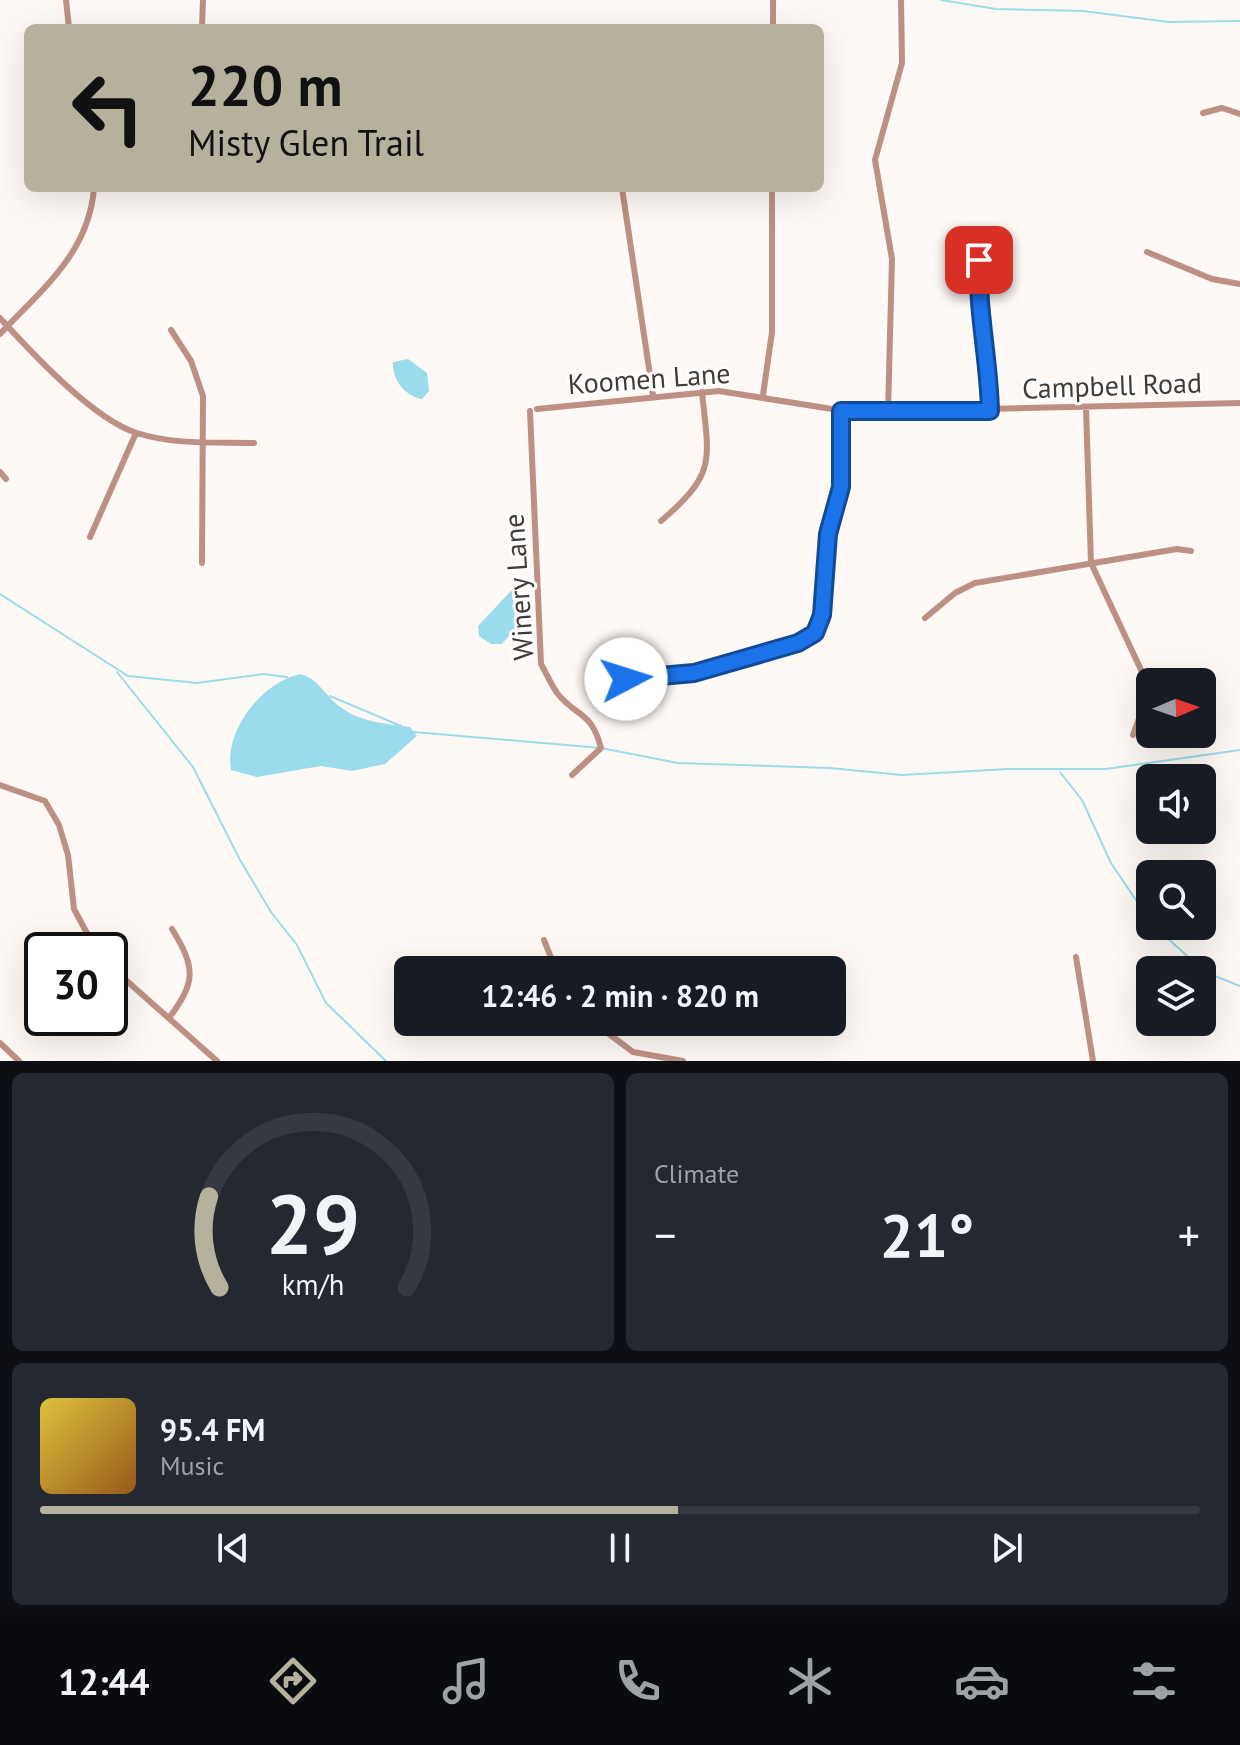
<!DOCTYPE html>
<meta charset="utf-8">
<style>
body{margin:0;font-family:"PT Sans",sans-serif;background:#242831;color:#f1f3f6;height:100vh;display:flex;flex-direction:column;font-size:30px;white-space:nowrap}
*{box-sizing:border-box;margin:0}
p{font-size:26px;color:#9ea1a6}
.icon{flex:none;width:44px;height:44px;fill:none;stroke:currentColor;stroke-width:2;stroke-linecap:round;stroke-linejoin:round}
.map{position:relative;height:1061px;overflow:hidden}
.drawer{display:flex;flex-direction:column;gap:12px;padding:12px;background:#0d0f14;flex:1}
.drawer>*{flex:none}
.banner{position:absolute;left:24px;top:24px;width:800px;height:168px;border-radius:12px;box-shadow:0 8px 32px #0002;background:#b5b19c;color:#111;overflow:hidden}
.needle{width:52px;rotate:88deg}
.fabs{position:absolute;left:1136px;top:668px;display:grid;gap:16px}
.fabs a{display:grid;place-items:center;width:80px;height:80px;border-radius:12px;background:#171b24;box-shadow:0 8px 32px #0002;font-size:40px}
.speed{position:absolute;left:24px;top:932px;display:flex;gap:16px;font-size:40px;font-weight:700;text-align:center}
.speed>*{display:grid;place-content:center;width:104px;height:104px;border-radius:50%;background:#171b24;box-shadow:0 8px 32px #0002;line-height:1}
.speed .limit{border:4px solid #111;border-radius:12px;background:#fff;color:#111}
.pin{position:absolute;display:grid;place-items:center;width:68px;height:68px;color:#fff;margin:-34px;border-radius:16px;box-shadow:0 4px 12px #0006}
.me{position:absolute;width:88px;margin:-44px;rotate:85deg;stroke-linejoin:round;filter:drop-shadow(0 0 6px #0008)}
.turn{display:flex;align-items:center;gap:28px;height:168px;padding:0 32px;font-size:36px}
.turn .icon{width:104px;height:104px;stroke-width:2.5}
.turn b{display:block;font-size:56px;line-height:68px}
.big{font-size:60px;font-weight:800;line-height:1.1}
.drawer .widget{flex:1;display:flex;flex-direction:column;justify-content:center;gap:12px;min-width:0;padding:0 28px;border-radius:12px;background:#242831}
.drawer .dial{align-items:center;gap:0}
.dial svg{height:208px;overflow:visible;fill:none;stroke:#363941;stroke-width:7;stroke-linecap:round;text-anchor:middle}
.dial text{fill:#f1f3f6;stroke:none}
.song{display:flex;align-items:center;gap:24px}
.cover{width:96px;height:96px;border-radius:12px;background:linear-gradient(135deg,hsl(50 70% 55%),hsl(30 70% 35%))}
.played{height:8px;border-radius:4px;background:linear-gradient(90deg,#b5b19c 55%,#363941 55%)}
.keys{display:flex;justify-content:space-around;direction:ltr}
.heat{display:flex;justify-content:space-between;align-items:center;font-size:44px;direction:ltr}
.drawer .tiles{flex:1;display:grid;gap:12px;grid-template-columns:1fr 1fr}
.widget:last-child{grid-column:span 2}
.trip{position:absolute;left:394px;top:956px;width:452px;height:80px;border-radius:12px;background:#171b24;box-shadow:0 8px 32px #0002;font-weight:800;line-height:80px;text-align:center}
.menu{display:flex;height:128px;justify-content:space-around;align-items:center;background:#090b0e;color:#9ea1a6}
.menu .icon{width:56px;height:56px}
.menu .selected{color:#b5b19c}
.menu b{font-size:36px;color:#f1f3f6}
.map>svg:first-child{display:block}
.water{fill:#9adceb}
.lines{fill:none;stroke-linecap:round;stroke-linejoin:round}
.stream{stroke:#9adceb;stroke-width:2}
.street{stroke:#be9084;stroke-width:6}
.route-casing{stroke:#114b97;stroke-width:20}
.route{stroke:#1a73e8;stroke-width:14}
.labels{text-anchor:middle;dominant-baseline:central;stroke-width:6;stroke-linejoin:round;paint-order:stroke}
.street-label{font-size:28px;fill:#403b37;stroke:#fff}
</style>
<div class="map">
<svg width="1240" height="1061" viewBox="0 0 1240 1061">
<rect width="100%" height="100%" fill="#fef9f5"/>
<!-- water -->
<path class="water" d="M408,359L427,373L429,391L422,399C405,396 392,380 393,362Z
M512,590L516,628L502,644H491L479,636L478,626Z
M301,674C319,680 325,695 339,706C361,723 384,723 410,727L417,736L385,764L352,771L321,766L257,777L231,770C224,730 263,681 301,674Z"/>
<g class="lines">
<!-- stream -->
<path class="stream" d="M941,0L996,9L1083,11L1169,22L1240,21
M0,594L128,676L197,683L264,674L287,677
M117,672L193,767L240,860L271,912L297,945L326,1003L386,1061
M330,696L401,726
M414,732L601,748L678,763L830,768L902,775L1008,769H1106L1240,750
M1060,772L1082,800L1111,863L1150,921
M1154,926L1205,972L1240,986"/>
<!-- street -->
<path class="street" d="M66,0L69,28
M202,28L203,0
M773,28V0
M1203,113L1222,108L1240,114
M622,188L653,395
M975,241L979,260L978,307L989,362L990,411
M1147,252L1212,279L1240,284
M0,318C32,353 94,420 137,433C174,445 215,442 254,443
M171,330L191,361L203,396L202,563
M0,334C42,289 89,253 94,188
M763,395L772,332V188
M1086,408L1091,563L1142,672V710L1133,735
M537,409L719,391L851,412L1240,403
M530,411L541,664C546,673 551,684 557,693C577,718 591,710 601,748L572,775
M888,413L892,259L875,160L902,63L901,0
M0,472L6,479
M661,521C717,473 709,461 702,392
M90,537L136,433
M925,618L955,593L975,583L1177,549L1191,551
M626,679C689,674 760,665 815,633L822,615L828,534L841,487V411
M0,785L45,801L59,825L68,855L74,909L96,950
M544,940L556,970
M1076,957L1093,1061
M110,966L217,1061
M169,1018C196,982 196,968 172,929
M593,1022L633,1052L683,1061
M0,1043L19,1061"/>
</g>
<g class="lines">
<!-- route casing -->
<g class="route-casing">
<path id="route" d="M626,679L694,673L798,643L815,633L822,615L828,534L841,487V411H990C989,360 977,311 979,260"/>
</g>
<!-- route -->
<use href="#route" class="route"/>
</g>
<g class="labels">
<!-- street labels -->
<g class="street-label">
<text transform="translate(649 378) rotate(-4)">Koomen Lane</text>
<text transform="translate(1112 385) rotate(-2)">Campbell Road</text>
<text transform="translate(518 587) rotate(-94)">Winery Lane</text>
</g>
</g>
</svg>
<div class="fabs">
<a><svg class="needle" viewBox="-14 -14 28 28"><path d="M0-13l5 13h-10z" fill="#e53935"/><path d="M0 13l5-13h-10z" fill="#9ea1a6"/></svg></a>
<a><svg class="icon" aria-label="sound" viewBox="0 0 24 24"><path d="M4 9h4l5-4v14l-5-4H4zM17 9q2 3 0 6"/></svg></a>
<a><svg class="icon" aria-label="search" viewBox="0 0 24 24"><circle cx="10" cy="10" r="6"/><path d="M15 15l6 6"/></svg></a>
<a><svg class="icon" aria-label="layers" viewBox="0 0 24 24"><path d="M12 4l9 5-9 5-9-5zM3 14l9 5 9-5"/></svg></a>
</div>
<div class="speed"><div class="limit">30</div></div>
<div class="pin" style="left:979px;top:260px;background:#d93025"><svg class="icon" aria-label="arrive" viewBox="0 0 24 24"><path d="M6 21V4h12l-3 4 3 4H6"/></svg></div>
<svg class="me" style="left:626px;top:679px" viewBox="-20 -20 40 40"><circle r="19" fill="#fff"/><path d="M0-13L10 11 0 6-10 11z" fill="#1a73e8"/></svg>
<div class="trip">12:46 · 2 min · 820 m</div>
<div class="banner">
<div class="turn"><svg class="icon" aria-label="left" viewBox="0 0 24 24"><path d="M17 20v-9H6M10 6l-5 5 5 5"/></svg><div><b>220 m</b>Misty Glen Trail</div></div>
</div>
</div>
<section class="drawer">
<div class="tiles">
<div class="widget dial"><svg viewBox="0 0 100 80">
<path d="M14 69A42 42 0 1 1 86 69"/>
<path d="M14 69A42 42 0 0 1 10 34" stroke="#b5b19c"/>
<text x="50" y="56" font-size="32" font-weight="700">29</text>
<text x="50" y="72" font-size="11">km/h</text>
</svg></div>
<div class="widget"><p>Climate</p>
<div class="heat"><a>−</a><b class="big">21°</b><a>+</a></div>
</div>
<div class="widget">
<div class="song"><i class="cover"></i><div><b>95.4 FM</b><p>Music</p></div></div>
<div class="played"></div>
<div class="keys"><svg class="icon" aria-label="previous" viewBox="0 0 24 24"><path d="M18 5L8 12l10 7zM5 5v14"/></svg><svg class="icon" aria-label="pause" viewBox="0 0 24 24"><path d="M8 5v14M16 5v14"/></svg><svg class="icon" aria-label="next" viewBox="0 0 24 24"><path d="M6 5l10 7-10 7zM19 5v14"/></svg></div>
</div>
</div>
</section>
<nav class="menu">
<b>12:44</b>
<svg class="icon selected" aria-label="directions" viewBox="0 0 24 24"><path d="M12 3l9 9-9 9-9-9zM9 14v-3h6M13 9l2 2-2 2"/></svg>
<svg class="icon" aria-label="music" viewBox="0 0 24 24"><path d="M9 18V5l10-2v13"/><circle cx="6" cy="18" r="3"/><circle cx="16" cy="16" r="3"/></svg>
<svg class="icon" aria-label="phone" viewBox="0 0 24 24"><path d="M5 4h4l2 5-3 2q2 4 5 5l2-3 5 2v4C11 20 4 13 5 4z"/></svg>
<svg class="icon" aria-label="climate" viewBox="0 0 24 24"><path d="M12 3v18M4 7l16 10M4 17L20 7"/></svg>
<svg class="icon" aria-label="car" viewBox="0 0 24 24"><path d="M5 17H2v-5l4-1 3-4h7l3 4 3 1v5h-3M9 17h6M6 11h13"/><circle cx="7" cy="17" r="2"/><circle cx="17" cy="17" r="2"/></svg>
<svg class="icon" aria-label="filters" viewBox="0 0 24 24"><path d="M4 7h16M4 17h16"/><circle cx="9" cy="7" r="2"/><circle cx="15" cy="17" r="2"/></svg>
</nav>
